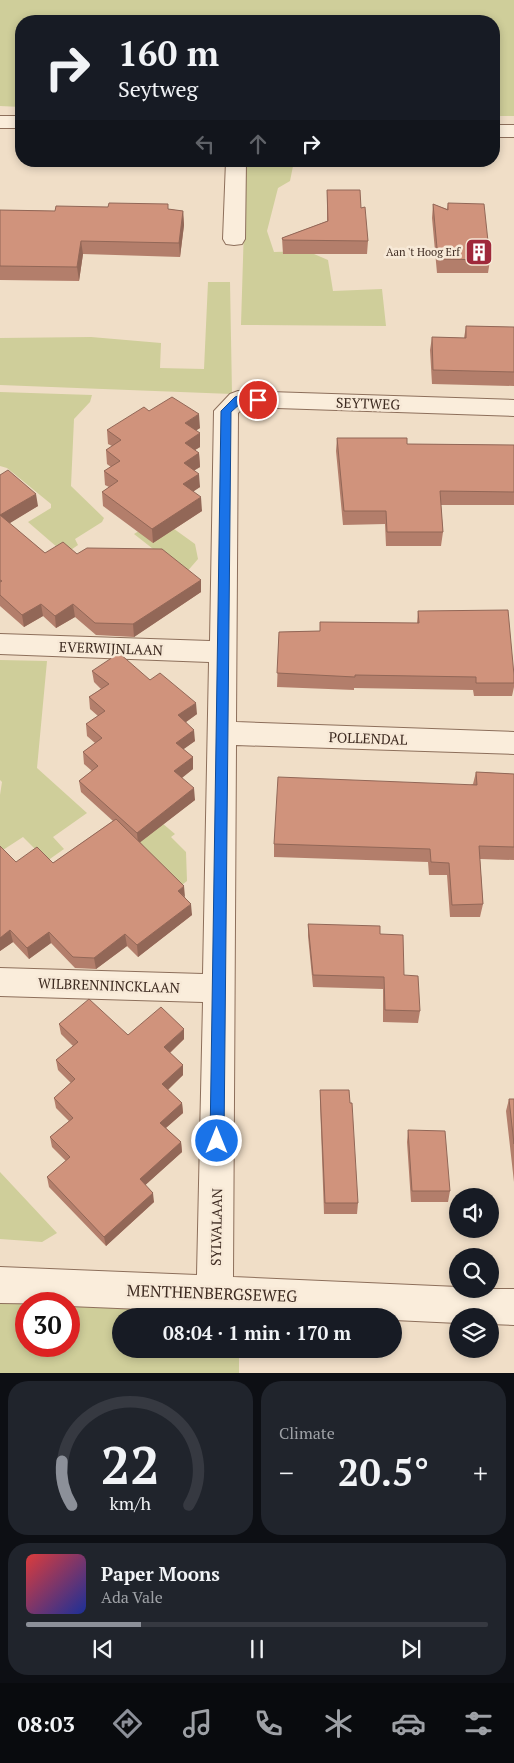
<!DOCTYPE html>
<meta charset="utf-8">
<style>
body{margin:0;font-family:"PT Serif",serif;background:#20242c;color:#f1f3f6;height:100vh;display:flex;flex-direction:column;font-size:19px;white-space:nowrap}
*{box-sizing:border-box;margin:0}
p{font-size:16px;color:#9ea1a6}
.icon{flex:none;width:28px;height:28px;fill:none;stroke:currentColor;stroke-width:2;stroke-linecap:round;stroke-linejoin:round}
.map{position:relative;height:1373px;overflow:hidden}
.drawer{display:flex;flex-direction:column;gap:8px;padding:8px;background:#0d0f14;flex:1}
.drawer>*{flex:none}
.banner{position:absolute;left:15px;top:15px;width:485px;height:152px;border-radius:20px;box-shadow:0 2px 8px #0003;background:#171b24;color:#f1f3f6;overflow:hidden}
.fabs{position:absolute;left:449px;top:1188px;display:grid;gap:10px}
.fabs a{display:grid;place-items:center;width:50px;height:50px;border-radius:50%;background:#171b24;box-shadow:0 2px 8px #0003;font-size:25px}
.speed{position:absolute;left:15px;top:1292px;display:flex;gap:10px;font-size:25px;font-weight:700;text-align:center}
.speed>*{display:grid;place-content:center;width:65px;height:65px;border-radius:50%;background:#171b24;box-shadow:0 2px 8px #0003;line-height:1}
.speed .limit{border:8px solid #d22;background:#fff;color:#111}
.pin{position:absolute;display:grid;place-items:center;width:42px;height:42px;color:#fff;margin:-21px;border:2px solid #fff;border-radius:50%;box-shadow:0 1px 5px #0007}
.me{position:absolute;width:55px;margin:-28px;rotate:0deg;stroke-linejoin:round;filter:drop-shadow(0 0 4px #0008)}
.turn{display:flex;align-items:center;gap:18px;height:105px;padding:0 20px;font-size:22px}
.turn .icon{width:65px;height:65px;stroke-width:2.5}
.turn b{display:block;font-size:35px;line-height:42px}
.lanes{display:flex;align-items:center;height:48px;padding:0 20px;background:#0003;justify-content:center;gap:25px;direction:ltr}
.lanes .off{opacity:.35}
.big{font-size:38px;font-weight:700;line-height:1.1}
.drawer .card{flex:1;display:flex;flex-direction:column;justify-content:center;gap:8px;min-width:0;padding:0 18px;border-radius:20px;background:#20242c}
.drawer .dial{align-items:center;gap:0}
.dial svg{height:130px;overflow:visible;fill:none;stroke:#363941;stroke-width:7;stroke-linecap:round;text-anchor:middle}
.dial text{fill:#f1f3f6;stroke:none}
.song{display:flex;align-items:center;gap:15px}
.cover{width:60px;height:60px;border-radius:8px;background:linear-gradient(135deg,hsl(0 70% 55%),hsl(230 70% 35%))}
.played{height:5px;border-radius:2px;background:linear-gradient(90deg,#8c9099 25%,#363941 25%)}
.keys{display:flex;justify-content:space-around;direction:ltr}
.heat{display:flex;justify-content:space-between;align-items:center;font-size:28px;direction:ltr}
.drawer .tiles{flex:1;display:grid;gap:8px;grid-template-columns:1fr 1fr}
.card:last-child{grid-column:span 2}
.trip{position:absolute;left:112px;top:1308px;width:290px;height:50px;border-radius:25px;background:#171b24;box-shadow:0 2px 8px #0003;font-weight:700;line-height:50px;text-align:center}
.tabs{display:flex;height:80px;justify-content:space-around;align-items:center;background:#090b0e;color:#9ea1a6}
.tabs .icon{width:35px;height:35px}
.tabs .selected{color:#8c9099}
.tabs b{font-size:22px;color:#f1f3f6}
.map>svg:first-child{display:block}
.green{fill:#cfce9a}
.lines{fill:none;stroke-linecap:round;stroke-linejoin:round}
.minor-casing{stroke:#8d6f5b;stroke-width:2}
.minor{fill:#faeddb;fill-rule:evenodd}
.wall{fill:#b37e6b}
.shaded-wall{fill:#926757}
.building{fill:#d0937c;stroke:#926757}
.route{fill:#1a73e8;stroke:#114b97}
.labels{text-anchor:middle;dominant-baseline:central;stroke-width:5;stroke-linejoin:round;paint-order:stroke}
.far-poi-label{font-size:11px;fill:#3d2a20;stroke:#f7e9d7;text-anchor:end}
.street-label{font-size:14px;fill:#3d2a20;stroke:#f7e9d7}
.near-street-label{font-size:16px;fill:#3d2a20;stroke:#f7e9d7}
</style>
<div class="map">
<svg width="514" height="1373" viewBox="0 0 514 1373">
<rect width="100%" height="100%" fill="#f0dec7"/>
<!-- green -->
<path class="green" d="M0,0H514V116H494V21H21V107L0,106Z
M246,161H294L290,181L278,188L267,231L274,252L307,251L328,260L333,291L382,289L386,326L241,325Z
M208,282H230L232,394L0,385V338L91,337L161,343L160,368L204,369Z
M0,392L92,395L90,402L74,419L71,486L104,518L102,522L75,539L78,545L65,554L28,522L51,508V504L7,468L0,466Z
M155,521L170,526L195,544L198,559L185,574L134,534Z
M0,660L47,661L37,768L87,813L53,837L64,849L47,861L23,837L3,850L0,847V795L2,782L0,780Z
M149,812L175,834L171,837L186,852L187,881L178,888L120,833Z
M0,1172L57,1233L42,1242L0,1239Z
M0,1302L33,1304H26V1346H69V1305L227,1312L235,1316H121V1349H239V1373H0Z"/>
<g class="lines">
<!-- minor casing -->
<g class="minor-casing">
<path id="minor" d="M0,116H21V128H0Z
M494,125H514V137H494Z
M226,161H246L245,239L242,244L234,245L226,244L223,239Z
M238,391L514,400V416L244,407L238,413L236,722L514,732V754L236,745L233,1277L458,1287V1289H514V1325L490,1324V1316H458V1323L394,1320V1316H309L69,1306V1304L0,1303V1267L197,1275L203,1002L0,996V968L203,974L209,662L0,654V634L210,641L214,411L230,394Z"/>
</g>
<!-- minor -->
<use href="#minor" class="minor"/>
</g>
<!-- wall -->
<path class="wall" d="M327,190L361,208L368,241L367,254H283L282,238L327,221Z
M448,203L490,260L488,273H437L432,218L433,204L447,209Z
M168,209L183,211L184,225L180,257L83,254L79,281L0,280V210L55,211Z
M466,326L514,327V386L432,384L430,350L432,337L464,338Z
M149,411L200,428L196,430L200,447L195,450L199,453L200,467L194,470L200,487L193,491L202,511L153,543L103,506L102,492L109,487L105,485L104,471L111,467L107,464L106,450L112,446L108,444L107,430Z
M337,438L407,444L514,445V505H441L443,532L441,546H386L385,524L343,525L336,451Z
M0,475L38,506L9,523L45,553L77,554L201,580V592L134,637L96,635L75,617L56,628L43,616L24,627L0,606Z
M418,611L514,675V687L512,696H474L473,690L354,688V690L277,687L279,632L320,631L417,623Z
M92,671L150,680L197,714L186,722L195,741L183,749L193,757V769L182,778L195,800L140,842L185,897L192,915L138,957L127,946L96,969L75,968L51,943L29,959L13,942L0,951V846L16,862L53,863L113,821L81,792L79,781L92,771L84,764L83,752L95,743L87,736L86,724L98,716L90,709L89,697L101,689L94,682Z
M476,772L514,774V860L480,859L483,904L480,917H450L447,875H429L428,862L274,857V844L473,784Z
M308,924L404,975L420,1011L418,1023L383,1022V989L313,987L308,936Z
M59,1024L128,1035L184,1039L170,1053L183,1065V1075L168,1090L182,1103L183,1113L166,1128L181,1142L182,1152L145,1185L154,1202L106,1246L49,1187L47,1177L66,1161L52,1147L50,1137L69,1121L56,1108L54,1098L71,1083L58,1070L56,1060L73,1046L61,1034Z
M320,1090L358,1203L357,1214H324L320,1102Z
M509,1099H514V1182L506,1111Z
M408,1130L450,1191L448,1202H411L407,1142Z"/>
<!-- shaded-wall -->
<path class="shaded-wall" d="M183,211L184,225L180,257L179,243Z
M81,241L83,254L79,281L77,267Z
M199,414L200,428L186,437L185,423Z
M200,433V447L185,456V443Z
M199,453L200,467L184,477V463Z
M199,474L200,487L184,498L183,484Z
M36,494L38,506L2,528L0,515Z
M201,497L202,511L153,543L152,529Z
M201,580V592L134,637L133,624Z
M41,604L43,616L24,627L22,615Z
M73,604L75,617L56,628L55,616Z
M196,703L197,714L179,727L178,715Z
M194,730L195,741L177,754L176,743Z
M193,757V769L175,783L174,771Z
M194,788L195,800L138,844L137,833Z
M184,886L185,897L178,891Z
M191,904L192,915L138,957L137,945Z
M10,930L13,942L0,951V938Z
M49,932L51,943L29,959L27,948Z
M125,934L127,946L96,969L94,958Z
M184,1029V1039L165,1057L164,1047Z
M183,1065V1075L163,1094L162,1084Z
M182,1103L183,1113L161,1132L160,1123Z
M181,1142L182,1152L141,1189L140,1179Z
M153,1193L154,1202L106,1246L104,1237Z"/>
<!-- building -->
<path class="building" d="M327,190H360L361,208L365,207L368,241L283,240L282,238L328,221Z
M109,203L168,204V209L183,211L179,243L81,241L77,267L0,266V210L55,211L56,206L108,207Z
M448,203L484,204L490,260L438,259L433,204L448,210Z
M466,326L514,327V372L433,370L432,337L466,338Z
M172,397L199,414L185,423L200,433L185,443L199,453L184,463L199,474L183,484L201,497L152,529L102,492L118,481L104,471L120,461L106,450L121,440L107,430L144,407L149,411Z
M337,438H407V444L514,445V492L440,491L443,532H387L386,511H344Z
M8,470L36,494L0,515V475Z
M0,515L45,553L63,542L77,554L87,548L162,549L201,580L133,624L95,623L73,604L55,616L41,604L22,615L0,595V582L2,581L0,580Z
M508,610L514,675V683H476V677L355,675V677L277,673L279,632L320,631V622L419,623L418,611Z
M119,653L150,680L160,673L196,703L178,715L194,730L176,743L193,757L174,771L194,788L137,833L79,781L98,766L83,752L102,738L86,724L105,711L89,697L109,684L92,671Z
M476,772L514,774V847L479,846L483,904L452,905L449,863L431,862L430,849L274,844L278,777L477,785Z
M116,819L184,886L178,891L191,904L137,945L125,934L94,958L73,957L49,932L27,948L10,930L0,938V846L16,862L37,847L53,863Z
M308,924L380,926V934L403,935L404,975L418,976L420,1011L385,1010L384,977L313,975Z
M89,999L128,1035L161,1007L184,1029L164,1047L183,1065L162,1084L182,1103L160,1123L181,1142L140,1179L153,1193L104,1237L47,1177L70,1157L50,1137L73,1118L54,1098L75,1079L56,1060L78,1042L59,1024Z
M320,1090H349L350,1103H352L358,1203H325Z
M509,1099H514V1144Z
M408,1130L445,1131L450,1191H412Z"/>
<!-- route -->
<path class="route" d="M238,396L258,397L263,400L258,403H241L231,412L224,1141L222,1145L217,1147L212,1145L210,1141L221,411L235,397Z"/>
<!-- icons -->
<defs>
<g id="building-square" transform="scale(1.4375)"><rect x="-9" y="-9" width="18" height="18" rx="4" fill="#9f293b" stroke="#f7e9d7"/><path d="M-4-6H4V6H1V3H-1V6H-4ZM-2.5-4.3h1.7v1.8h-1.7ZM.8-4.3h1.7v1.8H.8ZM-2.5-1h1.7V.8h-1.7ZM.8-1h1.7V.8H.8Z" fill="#fff"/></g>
</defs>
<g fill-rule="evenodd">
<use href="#building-square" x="479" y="252"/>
</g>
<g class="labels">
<!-- far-poi labels -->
<g class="far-poi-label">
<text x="460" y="252">Aan 't Hoog Erf</text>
</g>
<!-- street labels -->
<g class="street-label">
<text transform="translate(368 403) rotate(2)">SEYTWEG</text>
<text transform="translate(111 648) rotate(2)">EVERWIJNLAAN</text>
<text transform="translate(368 738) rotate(2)">POLLENDAL</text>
<text transform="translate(109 985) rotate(2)">WILBRENNINCKLAAN</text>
<text transform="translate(216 1227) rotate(-89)">SYLVALAAN</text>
</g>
<!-- near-street labels -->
<g class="near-street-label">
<text transform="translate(212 1293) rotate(2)">MENTHENBERGSEWEG</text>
</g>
</g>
</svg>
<div class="fabs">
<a><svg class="icon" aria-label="sound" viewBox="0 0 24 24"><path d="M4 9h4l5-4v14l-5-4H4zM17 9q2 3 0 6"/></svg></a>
<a><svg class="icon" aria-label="search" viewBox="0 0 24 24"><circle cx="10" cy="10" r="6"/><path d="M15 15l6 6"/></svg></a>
<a><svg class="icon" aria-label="layers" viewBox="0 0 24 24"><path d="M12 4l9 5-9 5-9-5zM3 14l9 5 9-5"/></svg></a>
</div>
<div class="speed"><div class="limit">30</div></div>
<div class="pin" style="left:258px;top:400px;background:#d93025"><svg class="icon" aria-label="arrive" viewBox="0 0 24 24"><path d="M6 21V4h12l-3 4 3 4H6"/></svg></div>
<svg class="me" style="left:217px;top:1141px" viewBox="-20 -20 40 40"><circle r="17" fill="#1a73e8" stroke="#fff" stroke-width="3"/><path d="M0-11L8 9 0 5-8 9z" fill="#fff"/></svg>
<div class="trip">08:04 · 1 min · 170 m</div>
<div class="banner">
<div class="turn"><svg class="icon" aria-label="right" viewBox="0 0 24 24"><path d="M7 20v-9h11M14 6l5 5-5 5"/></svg><div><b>160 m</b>Seytweg</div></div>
<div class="lanes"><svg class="icon off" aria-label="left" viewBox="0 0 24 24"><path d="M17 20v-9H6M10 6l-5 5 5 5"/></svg><svg class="icon off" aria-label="ahead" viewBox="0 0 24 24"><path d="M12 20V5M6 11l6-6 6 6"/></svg><svg class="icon" aria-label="right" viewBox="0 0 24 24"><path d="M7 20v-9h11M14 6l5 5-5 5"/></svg></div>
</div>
</div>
<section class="drawer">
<div class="tiles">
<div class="card dial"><svg viewBox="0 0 100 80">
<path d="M14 69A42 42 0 1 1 86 69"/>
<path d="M14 69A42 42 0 0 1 8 42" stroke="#8c9099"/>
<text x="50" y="56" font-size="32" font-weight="700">22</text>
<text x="50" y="72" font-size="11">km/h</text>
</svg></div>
<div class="card"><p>Climate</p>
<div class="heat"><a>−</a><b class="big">20.5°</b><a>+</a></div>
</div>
<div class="card">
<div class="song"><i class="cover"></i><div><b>Paper Moons</b><p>Ada Vale</p></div></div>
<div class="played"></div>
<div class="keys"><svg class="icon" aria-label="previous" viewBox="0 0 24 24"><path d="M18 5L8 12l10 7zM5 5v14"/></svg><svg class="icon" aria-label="pause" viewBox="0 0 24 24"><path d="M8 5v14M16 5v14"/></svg><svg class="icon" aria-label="next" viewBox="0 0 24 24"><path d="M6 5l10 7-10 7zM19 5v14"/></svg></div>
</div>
</div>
</section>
<nav class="tabs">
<b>08:03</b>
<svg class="icon selected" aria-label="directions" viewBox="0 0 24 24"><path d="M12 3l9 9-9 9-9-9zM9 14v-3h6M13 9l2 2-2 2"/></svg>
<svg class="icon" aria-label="music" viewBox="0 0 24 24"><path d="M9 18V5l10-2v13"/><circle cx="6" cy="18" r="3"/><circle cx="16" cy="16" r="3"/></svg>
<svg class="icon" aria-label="phone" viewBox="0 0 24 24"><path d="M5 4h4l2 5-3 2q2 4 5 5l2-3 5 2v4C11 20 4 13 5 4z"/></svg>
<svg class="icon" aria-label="climate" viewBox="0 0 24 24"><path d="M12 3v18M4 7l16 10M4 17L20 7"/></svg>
<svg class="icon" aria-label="car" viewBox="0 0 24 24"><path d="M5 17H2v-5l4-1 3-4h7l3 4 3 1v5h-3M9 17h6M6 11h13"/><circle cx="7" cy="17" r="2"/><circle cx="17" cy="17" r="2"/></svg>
<svg class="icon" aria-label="filters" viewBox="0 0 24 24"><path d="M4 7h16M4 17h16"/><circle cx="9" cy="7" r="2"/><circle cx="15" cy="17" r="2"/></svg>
</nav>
